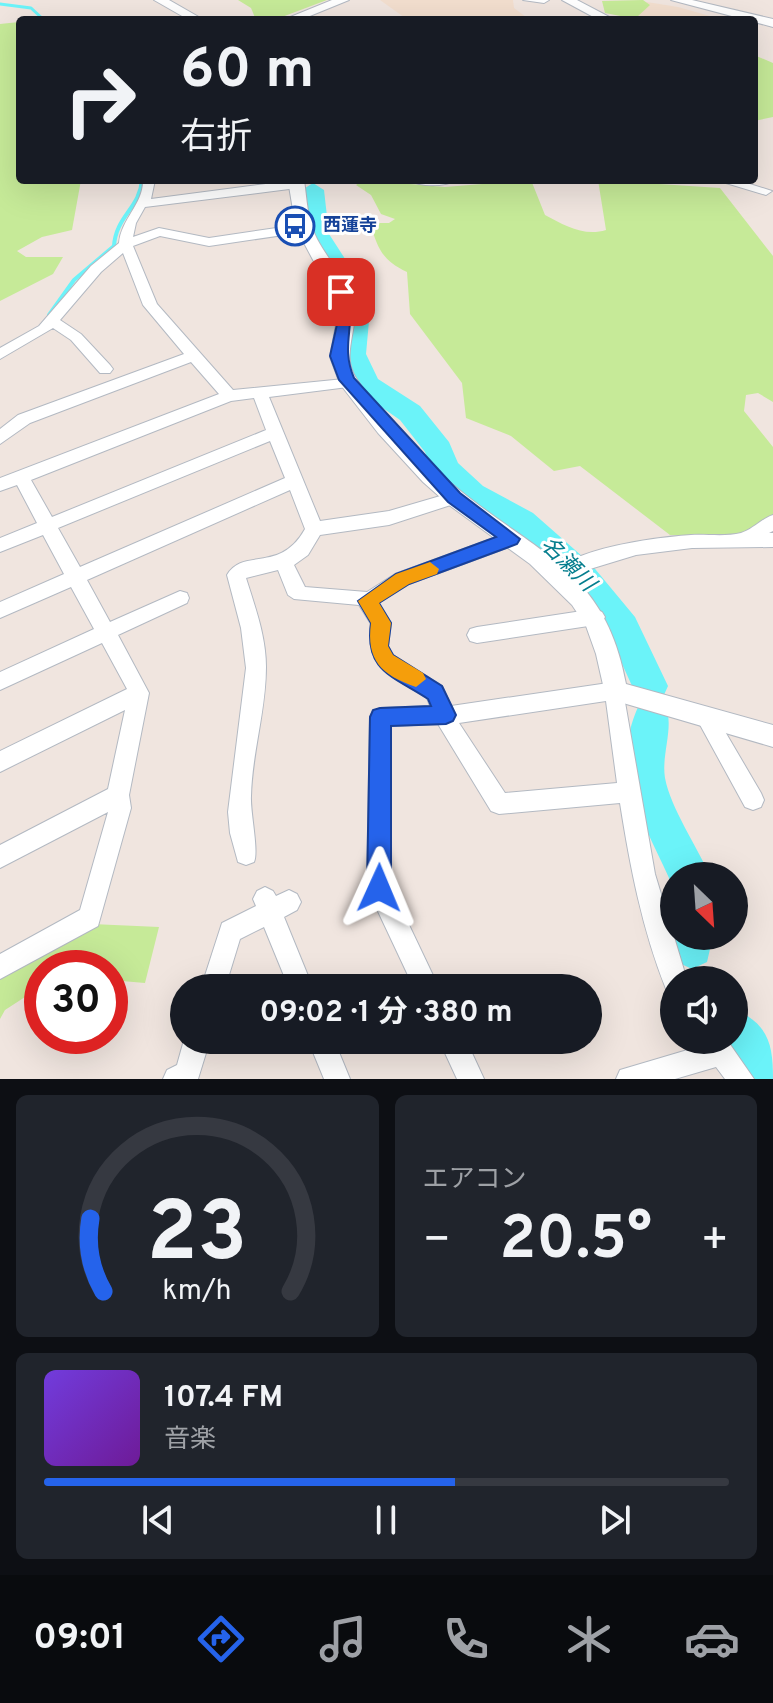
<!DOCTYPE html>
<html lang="ja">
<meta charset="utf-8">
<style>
body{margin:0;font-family:Overpass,"Noto Sans JP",sans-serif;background:#20242c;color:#f1f3f6;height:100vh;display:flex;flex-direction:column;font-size:30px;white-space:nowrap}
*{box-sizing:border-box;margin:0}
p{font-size:26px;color:#9ea1a6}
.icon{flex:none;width:44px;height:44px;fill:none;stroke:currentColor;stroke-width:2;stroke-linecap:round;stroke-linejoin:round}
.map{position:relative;height:1079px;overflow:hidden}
.drawer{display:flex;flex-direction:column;gap:16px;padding:16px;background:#0d0f14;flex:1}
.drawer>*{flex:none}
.top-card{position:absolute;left:16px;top:16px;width:742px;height:168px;border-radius:8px;box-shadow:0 8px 32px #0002;background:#171b24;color:#f1f3f6;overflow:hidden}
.needle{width:52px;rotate:155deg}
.controls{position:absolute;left:660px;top:862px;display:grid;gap:16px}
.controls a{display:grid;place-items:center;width:88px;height:88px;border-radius:50%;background:#171b24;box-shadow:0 8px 32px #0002;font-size:40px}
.speed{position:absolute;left:24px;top:950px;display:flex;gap:16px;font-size:40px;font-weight:700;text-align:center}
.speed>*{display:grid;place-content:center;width:104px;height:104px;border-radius:50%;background:#171b24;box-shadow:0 8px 32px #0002;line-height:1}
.speed .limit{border:12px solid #d22;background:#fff;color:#111}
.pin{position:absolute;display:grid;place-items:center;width:68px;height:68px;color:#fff;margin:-34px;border-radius:16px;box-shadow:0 4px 12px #0006}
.me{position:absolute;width:88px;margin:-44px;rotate:1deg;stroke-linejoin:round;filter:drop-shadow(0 0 6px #0008)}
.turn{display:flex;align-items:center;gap:28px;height:168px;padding:0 32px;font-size:36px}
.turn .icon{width:104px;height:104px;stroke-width:2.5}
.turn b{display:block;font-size:56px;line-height:68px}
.big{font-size:60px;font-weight:700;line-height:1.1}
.drawer .tile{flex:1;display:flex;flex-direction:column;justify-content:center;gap:12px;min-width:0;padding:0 28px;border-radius:12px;background:#20242c}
.drawer .dial{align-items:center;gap:0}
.dial svg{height:208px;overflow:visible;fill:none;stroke:#363941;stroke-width:7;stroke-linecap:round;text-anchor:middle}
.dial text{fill:#f1f3f6;stroke:none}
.song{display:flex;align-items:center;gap:24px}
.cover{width:96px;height:96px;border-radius:12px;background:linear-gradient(135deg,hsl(260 70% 55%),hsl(280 70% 35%))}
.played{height:8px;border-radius:4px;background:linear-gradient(90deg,#2563eb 60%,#363941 60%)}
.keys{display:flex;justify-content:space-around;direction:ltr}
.heat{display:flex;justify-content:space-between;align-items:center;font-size:44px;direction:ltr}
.drawer .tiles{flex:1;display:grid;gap:16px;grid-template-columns:1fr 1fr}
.tile:last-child{grid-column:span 2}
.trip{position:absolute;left:170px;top:974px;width:432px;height:80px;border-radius:40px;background:#171b24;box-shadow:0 8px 32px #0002;font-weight:700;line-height:80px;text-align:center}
.tab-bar{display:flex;height:128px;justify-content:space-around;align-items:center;background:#090b0e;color:#9ea1a6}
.tab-bar .icon{width:56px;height:56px}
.tab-bar .selected{color:#2563eb}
.tab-bar b{font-size:36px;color:#f1f3f6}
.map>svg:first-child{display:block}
.education{fill:#f2dece}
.green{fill:#c6ea98}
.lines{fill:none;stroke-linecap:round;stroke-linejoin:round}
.stream-far1{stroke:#6bf3f9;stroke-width:3}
.stream{stroke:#6bf3f9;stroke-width:4}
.river{fill:#6bf3f9;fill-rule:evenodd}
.minor-casing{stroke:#b3b9c2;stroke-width:2}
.tertiary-casing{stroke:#b3b9c2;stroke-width:2}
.minor{fill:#fff;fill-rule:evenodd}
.tertiary{fill:#fff;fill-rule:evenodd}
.route{fill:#2563eb;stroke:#184099;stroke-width:2}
.slow{fill:#f59e0b}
.labels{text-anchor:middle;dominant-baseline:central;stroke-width:6;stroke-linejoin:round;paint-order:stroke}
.far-transit-label{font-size:18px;font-weight:bold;fill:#164399;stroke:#fff;text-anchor:start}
.water-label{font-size:22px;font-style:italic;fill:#057e8e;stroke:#fff}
</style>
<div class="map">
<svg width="773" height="1079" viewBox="0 0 773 1079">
<rect width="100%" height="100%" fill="#f0e5df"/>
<!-- education -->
<path class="education" d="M380,0H513L514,8L530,20H408Z
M647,2L678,7L724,20H623Z"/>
<!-- green -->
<path class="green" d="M238,0H327L274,20H256L251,8Z
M643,0L650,5L637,17L641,20L605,13L602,1Z
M19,22L20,180H81L72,230L42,237L17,251L26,257H63L53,274L0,301V24Z
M754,55L773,63V117L754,121Z
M363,180L445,187L531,180L545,215C564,225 584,237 606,230L598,180L720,188L773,256V402L758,393L746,395L744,411L773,447V536L670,535L580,466L554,471L511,436L466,418L462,383L410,314L407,272C382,260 378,249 370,223H389L395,219L381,214L371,195L356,185Z
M92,924L159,927L145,983L110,980V968H42V986L5,1010L0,1019V974Z"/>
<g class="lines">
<!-- stream-far1 -->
<path class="stream-far1" d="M0,4L31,8L44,20"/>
<!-- stream -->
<path class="stream" d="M49,315L74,280L114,246C116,216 140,208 142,180"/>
<!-- river -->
<path class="river" d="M313,183L324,190L329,234L371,299L366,354L378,379L420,406L449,442L458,463L483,486L533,513L591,564L635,617L668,686L663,697L653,700L665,705C675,726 661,754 665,778C671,809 697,846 710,876H674V889C648,828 607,772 639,705L649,701L637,697L609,635L567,582L511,529L461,502L434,476L425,452L400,420L357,390L340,354L345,299L305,234L302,190Z
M674,928V936H713L707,962L692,969L677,962L670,947Z
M734,1009C769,1024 773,1045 773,1079H740L715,1040H734Z"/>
<!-- minor casing -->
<g class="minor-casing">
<path id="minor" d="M523,0H549L544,3Z
M562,0H577L615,20H599Z
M143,180H155L151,199L297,180L303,184L297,188L145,207L136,223L133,237L159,228L209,238L304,224L311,228L304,232L209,246L160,236L133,246L157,304L233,390L354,378L356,382L348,387L269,397L320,521L389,511L454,492L463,498L460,502L389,525L320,535L308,555L294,565L305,587L367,592L395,574L505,534H517L520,539L517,544L409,584L378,603L391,623L388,646L393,655L442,686L451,706L615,682L622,685L655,874L687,980H674V992L666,989C642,929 630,866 620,803L499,814L491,811L438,724L390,726L391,887L439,988H414L367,888L370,717L373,711L380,708L430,706L427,698C392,675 365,671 371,624L359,605L294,599L288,595L278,570L246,578C255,607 266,636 266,667C266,711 252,752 251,796C250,812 259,851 254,862L246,865L238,862L230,833L228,812L246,668L241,628L227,575C243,547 280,574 305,529L290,490L87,580L110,622L180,591L187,593L189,598L187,603L118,635L149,693L129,795L131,808L98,926L0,979V954L80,910L108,812L0,868V845L108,789L125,710L0,772V751L127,689L102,643L0,690V672L94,629L71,587L0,618V602L64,574L43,535L0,552V538L37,523L17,485L0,491V478L219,394L191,362L30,423L0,444V429L18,415L184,354L143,305L123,253L101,272L60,320L81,334L110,365L113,369L110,373H100L71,340L53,328L0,359V348L39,326L91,266L119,243C121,219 144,203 143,180ZM254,398L266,430L52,517L31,480L231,401ZM270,441L285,478L80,567L58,528ZM606,701L617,783L505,793L459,723Z
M409,180H456C446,187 419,187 409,180Z
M716,180H737L772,191L766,195Z
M773,515V531L769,533H773V547L692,548L636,555L590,569L561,583L554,581L552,576C568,548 660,537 691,535C706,534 726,537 741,533C752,530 761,519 773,515Z
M595,609L602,612L605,617L602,622L595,625L477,643L470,641L467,635L470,629L477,627Z
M706,708L713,711L761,793L764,800L761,807L753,810L745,807L699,723L696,717L699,711Z
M265,887L273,891L276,896L289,890L297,894L301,902L297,910L284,917L313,988H289L264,927L240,939L225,988H201L222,923L256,906L253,899L257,891Z
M184,1040H210L198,1079H163L167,1070L177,1065Z
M308,1040H334L350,1079H324Z
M439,1040H466L484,1079H457Z
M698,1040H727L754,1079H725L716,1067L675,1079H616L620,1070L701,1046Z"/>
</g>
<!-- tertiary casing -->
<g class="tertiary-casing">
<path id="tertiary" d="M154,0H169L204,20H189Z
M332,0H349L300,20H283Z
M671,0H692L773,19V27Z
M288,180H304C307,200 307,220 317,239C328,260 346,278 353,302C360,328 340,354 356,378C383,421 424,462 463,493C542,556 606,573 626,684L773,725V747L606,698L596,654L586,626L572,605L530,564L449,505L423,482L378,433L340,384L330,357L336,325V303L296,228Z"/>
</g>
<!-- minor -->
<use href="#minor" class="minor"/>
<!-- tertiary -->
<use href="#tertiary" class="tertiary"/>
</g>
<!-- route -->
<path class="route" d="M341,287L348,292C356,327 340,345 354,378L460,493L520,539L517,544L409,584L379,603L391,623L388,646L393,655L442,686L456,715L453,721L446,724L391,726V888L388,896L379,900L371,896L367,888L370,717L373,710L380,708L431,706L428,699C393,676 364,671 371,623L358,601L396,574L496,537L448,502L339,380L330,356L339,315L334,292Z"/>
<!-- slow -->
<path class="slow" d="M430,562L439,569L437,574L409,584L379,603L391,623L388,646L393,655L423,673L426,679L416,687C381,675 366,660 371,623L358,601L396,574Z"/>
<!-- icons -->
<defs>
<g id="bus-ring" transform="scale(2)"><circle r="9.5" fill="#fff" stroke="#1a4fb4" stroke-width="1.5"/><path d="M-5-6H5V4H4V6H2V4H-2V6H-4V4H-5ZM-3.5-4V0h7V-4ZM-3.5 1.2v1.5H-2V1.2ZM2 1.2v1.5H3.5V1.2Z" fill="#1a4fb4"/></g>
</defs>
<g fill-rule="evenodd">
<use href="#bus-ring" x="295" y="226"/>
</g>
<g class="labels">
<!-- far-transit labels -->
<g class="far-transit-label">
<text x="323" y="226">西蓮寺</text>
</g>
<!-- water labels -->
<g class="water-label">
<text transform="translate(567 565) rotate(45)">名瀬川</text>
</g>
</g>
</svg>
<div class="controls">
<a><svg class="needle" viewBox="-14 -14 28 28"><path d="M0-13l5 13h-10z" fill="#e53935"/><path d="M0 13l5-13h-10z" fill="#9ea1a6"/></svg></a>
<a><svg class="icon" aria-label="sound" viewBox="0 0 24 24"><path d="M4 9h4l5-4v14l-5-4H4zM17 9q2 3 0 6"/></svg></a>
</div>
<div class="speed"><div class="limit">30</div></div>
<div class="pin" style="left:341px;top:292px;background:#d93025"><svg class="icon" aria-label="arrive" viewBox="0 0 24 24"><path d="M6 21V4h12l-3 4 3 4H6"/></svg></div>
<svg class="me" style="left:379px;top:888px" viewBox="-20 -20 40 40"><path d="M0-17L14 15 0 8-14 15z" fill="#2563eb" stroke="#fff" stroke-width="4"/></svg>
<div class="trip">09:02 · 1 分 · 380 m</div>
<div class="top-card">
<div class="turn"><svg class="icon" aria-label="right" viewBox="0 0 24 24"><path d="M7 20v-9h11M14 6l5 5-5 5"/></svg><div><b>60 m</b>右折</div></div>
</div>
</div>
<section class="drawer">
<div class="tiles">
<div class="tile dial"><svg viewBox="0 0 100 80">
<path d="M14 69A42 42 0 1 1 86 69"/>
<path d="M14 69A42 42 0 0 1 9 41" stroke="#2563eb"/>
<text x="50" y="56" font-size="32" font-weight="700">23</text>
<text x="50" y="72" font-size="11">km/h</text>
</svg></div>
<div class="tile"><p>エアコン</p>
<div class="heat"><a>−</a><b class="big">20.5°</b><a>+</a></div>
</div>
<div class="tile">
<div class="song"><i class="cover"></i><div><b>107.4 FM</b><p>音楽</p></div></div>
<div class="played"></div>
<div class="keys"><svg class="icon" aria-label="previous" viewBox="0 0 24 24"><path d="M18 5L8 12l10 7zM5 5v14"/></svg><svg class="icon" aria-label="pause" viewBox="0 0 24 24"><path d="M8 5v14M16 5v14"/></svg><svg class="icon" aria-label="next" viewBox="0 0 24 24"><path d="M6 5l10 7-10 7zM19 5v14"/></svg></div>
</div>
</div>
</section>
<nav class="tab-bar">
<b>09:01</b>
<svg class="icon selected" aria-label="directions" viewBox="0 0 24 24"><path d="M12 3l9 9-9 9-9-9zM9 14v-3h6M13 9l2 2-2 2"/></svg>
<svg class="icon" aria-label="music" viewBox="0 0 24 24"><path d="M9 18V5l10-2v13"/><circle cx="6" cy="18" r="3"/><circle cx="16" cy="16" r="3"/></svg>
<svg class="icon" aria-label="phone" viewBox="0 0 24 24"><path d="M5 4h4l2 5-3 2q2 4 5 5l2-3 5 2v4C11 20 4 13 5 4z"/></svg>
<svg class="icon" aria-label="climate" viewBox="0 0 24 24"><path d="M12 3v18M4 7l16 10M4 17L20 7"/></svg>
<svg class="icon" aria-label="car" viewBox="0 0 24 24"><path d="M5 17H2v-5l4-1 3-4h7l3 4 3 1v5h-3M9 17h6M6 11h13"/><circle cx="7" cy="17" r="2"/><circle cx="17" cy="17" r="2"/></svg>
</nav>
